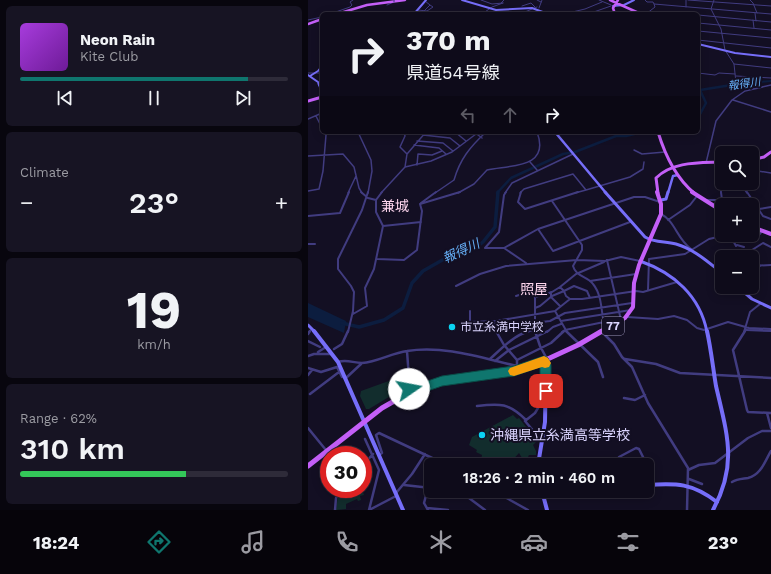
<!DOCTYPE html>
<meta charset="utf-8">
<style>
body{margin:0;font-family:"Work Sans","Noto Sans JP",sans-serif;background:#171423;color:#f1f3f6;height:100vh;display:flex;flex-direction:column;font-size:15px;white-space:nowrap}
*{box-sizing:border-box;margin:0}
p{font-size:13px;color:#9b9ba2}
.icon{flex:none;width:22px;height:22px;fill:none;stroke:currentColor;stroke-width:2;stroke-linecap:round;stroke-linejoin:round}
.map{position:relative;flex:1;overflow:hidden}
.side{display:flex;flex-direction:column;gap:6px;padding:6px;background:#08060e;width:308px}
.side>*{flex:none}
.banner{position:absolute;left:12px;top:12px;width:380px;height:122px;border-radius:6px;box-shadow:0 2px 10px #0003,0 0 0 1px #2e2b39;background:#0e0b1a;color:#f1f3f6;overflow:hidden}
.buttons{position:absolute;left:407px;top:146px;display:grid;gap:8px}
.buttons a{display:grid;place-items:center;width:44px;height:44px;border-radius:6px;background:#0e0b1a;box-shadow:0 2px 10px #0003,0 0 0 1px #2e2b39;font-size:20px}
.speed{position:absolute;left:12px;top:446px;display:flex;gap:8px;font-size:20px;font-weight:700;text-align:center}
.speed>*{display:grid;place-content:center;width:52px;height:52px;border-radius:50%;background:#0e0b1a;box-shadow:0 2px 10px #0003,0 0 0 1px #2e2b39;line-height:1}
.speed .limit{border:6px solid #d22;background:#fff;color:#111}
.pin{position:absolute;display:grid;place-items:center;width:34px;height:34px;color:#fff;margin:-17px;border-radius:8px;box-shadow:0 2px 6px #0006}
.me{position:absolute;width:44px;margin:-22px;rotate:78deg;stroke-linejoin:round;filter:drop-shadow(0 0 3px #0008)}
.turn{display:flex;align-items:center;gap:14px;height:84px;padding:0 20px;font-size:18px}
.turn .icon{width:52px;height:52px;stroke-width:2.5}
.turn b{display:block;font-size:28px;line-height:34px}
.lanes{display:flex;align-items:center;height:38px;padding:0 20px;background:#0003;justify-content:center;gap:20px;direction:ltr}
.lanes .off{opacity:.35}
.big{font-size:30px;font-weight:600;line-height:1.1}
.side .tile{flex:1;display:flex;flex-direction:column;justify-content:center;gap:6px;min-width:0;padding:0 14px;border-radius:6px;background:#171423}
.side .dial{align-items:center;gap:0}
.dial b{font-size:52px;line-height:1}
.song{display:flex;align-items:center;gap:12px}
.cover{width:48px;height:48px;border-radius:6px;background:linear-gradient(135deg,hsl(280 70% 55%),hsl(280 70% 35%))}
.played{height:4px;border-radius:2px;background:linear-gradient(90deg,#0f766e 85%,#2e2b39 85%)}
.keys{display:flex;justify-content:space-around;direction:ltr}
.heat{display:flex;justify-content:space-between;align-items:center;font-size:22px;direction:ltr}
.charge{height:6px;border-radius:3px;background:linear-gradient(90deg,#34c759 62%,#2e2b39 0)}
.trip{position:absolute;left:116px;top:458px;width:230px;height:40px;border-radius:6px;background:#0e0b1a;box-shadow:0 2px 10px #0003,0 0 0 1px #2e2b39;font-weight:600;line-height:40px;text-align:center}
.tabs{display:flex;height:64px;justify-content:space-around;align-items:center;background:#06040a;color:#9b9ba2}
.tabs .icon{width:28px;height:28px}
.tabs .selected{color:#0f766e}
.tabs b{font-size:18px;color:#f1f3f6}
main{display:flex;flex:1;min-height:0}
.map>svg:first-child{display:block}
.green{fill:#122d2d}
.water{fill:#0c1d3f}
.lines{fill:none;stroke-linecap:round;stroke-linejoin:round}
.river-far2{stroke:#0c1d3f;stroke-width:2}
.river-far1{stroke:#0c1d3f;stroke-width:2.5}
.river{stroke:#0c1d3f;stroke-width:3.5}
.street-far3{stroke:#413c80;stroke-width:1}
.street-far2{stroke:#413c80;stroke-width:1.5}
.street-far1{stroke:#413c80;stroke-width:2}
.street{stroke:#413c80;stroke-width:2.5}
.secondary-far3{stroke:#766ef9;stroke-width:2}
.secondary-far2{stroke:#766ef9;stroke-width:2.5}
.secondary-far1{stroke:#766ef9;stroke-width:3}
.secondary{stroke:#766ef9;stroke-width:4}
.primary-far3{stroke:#c45ff8;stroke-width:2.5}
.primary-far2{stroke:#c45ff8;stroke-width:3}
.primary-far1{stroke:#c45ff8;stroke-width:4}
.primary{stroke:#c45ff8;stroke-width:5}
.street-bridge{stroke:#413c80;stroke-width:1}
.route{fill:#0f766e;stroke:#0a4d48}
.slow{fill:#f59e0b}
.poi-dot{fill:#0ad3f2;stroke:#130f23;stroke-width:1.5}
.labels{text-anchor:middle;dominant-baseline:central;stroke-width:4;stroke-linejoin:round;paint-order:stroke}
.far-water-label{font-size:11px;font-style:italic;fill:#66b0f8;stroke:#130f23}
.shield{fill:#130f23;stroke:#9e98bc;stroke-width:1}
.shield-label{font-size:11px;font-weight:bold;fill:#d9d3fd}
.poi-label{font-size:12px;fill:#d9d3fd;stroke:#130f23;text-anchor:start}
.water-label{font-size:13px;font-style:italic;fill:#66b0f8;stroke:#130f23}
.quarter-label{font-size:14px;fill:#fdd5ed;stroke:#130f23}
.near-poi-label{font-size:14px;fill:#d9d3fd;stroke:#130f23;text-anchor:start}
</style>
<main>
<section class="side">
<div class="tile">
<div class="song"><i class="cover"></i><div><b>Neon Rain</b><p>Kite Club</p></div></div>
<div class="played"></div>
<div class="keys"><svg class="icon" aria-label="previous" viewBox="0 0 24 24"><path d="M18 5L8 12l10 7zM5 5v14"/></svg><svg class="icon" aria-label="pause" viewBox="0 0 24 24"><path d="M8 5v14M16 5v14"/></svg><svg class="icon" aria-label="next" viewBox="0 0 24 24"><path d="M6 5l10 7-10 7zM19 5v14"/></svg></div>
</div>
<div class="tile"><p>Climate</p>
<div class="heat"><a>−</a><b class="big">23°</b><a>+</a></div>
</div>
<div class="tile dial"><b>19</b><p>km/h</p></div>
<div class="tile"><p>Range · 62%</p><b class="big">310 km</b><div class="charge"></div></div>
</section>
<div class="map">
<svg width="463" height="510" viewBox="0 0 463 510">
<rect width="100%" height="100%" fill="#130f23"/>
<!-- green -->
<path class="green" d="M89,378L95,383L94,389L61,409H58L52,396L53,391Z
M205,415L209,419L211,418L229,441L225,445L228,451V455H221L217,463L211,453L200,465H180L173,460L174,455L168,452L169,450L161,445L164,437Z
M34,489H54L56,495L52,496L53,500L50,501L49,499L38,504V509L28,510L30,496Z"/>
<!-- water -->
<path class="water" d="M0,303L38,321L36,333L0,317Z"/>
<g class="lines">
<!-- river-far2 -->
<path class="river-far2" d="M420,85L463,81"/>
<!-- river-far1 -->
<path class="river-far1" d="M390,118L398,103L392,90L430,84
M189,193L203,178L255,154L267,152L308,136H318L334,132"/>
<!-- river -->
<path class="river" d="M34,323L51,327L76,320L95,308L104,283L115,271L145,254L170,246L175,242L187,227L190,192"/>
<!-- street-far3 -->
<path class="street-far3" d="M173,0L184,4L195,3
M229,0L233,2
M291,0L303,5
M337,0L339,2H345L346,4L463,14
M378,0V7
M380,0L463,6
M406,0L403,9L413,29L417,50L426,64L428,83
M442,0L445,3L449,13
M193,3L196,0
M79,5L86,2
M214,6L223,3L227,7
M231,8L234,0
M110,10L119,11L122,14
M116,11L122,5L117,1
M119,11L125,7L122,5
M108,13L115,14
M447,13L448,21
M22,14L42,7L44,5L42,2L45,0
M34,14L41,12
M174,14L184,7L195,3
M212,14L229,7
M256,14L277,9L294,2
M280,14L303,6
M338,14L347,7L346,4
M357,14L361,12L376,14
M390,15L463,22
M0,20L14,17
M445,20L446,28
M390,23L463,30
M390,31L463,38
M390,40L463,48
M426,64L463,68
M390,67L392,45
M0,73H14
M390,73L407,75L411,73L427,74
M428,76L463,78"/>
<!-- street-far2 -->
<path class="street-far2" d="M425,100L463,112
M8,116L14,128
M0,119L14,113
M50,132L63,160L64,171L60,193
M96,132L97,136L92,147L99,154
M147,132L158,141
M166,132L174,138
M351,133L364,132
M115,135L142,138L152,146
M109,141L135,143L145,151
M106,145L131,148L138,154
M326,150L334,154L357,152
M0,156L35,154L46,167L51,188L54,193
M222,162L229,170
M398,163L408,121L424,100L437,91L463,85
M109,165L110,154L124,155L134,151
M97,167L99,154L118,132
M444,170L463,173
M432,183L439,193
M278,190L322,177L335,169L336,162
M0,191L11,189L15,171L18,135L16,132
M40,193L48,176
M73,193L97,167L123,161L144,152L168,134
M127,193L146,180C152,159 162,147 178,132
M150,193L166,184L179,170C201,165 243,169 229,132
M197,193L204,183L265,154
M212,193L216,189L265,174L278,190
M267,193L278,190
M413,193V191L421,183"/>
<!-- street-far1 -->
<path class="street-far1" d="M53,192L60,198L68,200
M198,192L196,195L191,232L177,248H196L230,229L326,197H337L352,202
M213,192L210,202L217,209L270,192
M439,192L455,216L463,219
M397,200H414L413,192
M244,201L274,245V250L265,266C268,277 279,276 285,284C295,296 293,315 297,329
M113,203L128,192
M112,204L152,192
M451,209L463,207
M353,214C367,221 369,239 383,249
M0,216L32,213L41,192
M360,220L382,205L389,196
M75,226L113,222
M230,229L245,251L322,222
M444,233L452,234L454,231
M422,235L428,246
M0,244H7
M429,245L436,247
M196,248L218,263
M69,259L96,260L109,250L114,211L112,204
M299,260L313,320
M444,266L463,265
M452,266L444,250L455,243L463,247
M282,281L328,274
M148,286L172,274L198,266L269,260L297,261L313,257L332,261
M340,290L341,259L377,254L401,239L418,235
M243,292V297L252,306
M208,296L220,292L227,297
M262,299L258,296L256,291L266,286L279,291L282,298
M227,308V297L244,292L252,287
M162,311V322L188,321L247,311
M45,314L59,306L57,288L66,269L75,226L68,212V200L74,192
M319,317L350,319L366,316L379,320L389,328L396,330L420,322L441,328L463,329
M187,321L186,327L189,332
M253,321L323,310
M438,330L463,331
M1,332L4,329
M40,332L45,311L46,292L43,286L30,269V259L54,210L60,192
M188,332L208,325L242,321L257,313L324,303
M217,332L226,330
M227,332V308L232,306L244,296L256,291L252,287L268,274L296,262
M239,332L245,327L253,324
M254,332L257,330L296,322
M259,332L247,311L262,299H274L328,291L335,292L369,282
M436,332L442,312L452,304"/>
<!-- street -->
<path class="street" d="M188,331L196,345L209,360
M227,331L232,346L239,359
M258,331L290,362L295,377
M437,331L425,350L439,410L440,412L463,413
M188,332L190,331
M294,332L306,344L314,357L324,367L340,403L380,468L379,510
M0,334L2,331
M0,341L12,347
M26,349L34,344L40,331
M99,351L102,392
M10,352L18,347
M0,356L6,354H24
M182,359C194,348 205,336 221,331
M317,359L348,364L372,373L463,378
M187,361L201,350L240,331
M30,362C39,359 45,363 54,363C69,362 84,353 99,351C136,345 174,358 209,366L212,369
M209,366V360L243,343L256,331
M0,368L13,372L29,367L34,377L37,376
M0,375L4,370
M38,378L53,364
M2,394L31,372
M316,398L327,400L337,395
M169,406C192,403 201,403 218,420
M459,413L463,428
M0,428L22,455
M57,439L71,470L61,510
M233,440L217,421L227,413L233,403L237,402
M71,455L74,453L68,435L71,433L139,465
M55,465L65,454
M314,465L311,457L328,448L331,449L339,465
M339,467L342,484
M380,470L391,465L407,463L440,438L454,431H463
M381,479L394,484
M424,482C429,479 434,479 440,478C453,475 457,461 463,451
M96,485L123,488
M120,488L116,503L120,510
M150,491L157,495L177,510
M186,491L220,510
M88,493L104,474L117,454
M119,508L140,510
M27,510L28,498L33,489
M61,510L88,496"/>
<!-- secondary-far3 -->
<path class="secondary-far3" d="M154,0L188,10L224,8L240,14
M305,6L316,5L326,0
M106,14L118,0
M390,44L427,53L463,57
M0,75L10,82L11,85
M2,76L10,71L14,66"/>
<!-- secondary-far2 -->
<path class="secondary-far2" d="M11,84L14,92
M247,132L298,193
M360,193L365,176L370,175"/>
<!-- secondary-far1 -->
<path class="secondary-far1" d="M297,192L337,237C347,243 357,241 368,244C386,249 400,262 414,273
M353,200L358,199L360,192
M332,261C366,273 392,296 399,332
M430,287L444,299L463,308
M0,325L7,332"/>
<!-- secondary -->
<path class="secondary" d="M6,331L30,362L95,510
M399,331C403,349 405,368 408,386C419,434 430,464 405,510
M230,465L237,422L238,365L236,361
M339,485C369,483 384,483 409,502
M234,491L239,510
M278,493L282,491"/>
<!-- primary-far3 -->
<path class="primary-far3" d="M302,0L333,14
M29,14L59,5L97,0
M307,14L305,8L310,0
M0,24L14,19"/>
<!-- primary-far2 -->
<path class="primary-far2" d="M0,101L14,97
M350,132C357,155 367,177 386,193
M444,160L456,157L463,152
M350,193L348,178C365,161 392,163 414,162"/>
<!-- primary-far1 -->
<path class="primary-far1" d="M384,192L414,211
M444,227L463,234
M292,332L317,318L325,307L326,283L331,265L353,214V204L349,192"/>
<!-- primary -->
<path class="primary" d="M0,466L74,408L102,392L131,382L218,369L270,345L294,331"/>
<!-- street-bridge -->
<path class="street-bridge" d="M86,0V2"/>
</g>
<!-- route -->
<path class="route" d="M236,356L240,358L243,365V391L242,395L238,397L234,395L232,391V367L206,376L134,386L102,397L98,396L95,389L97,385L101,384L105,386L134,376L206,366Z"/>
<!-- slow -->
<path class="slow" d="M236,356L240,358L243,363L241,367L237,368L234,367L206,376L202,375L200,371L202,368Z"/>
<!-- markers -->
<g class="poi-dot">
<circle cx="144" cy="327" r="4"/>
<circle cx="174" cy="435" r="4"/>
</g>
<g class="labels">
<!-- far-water labels -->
<g class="far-water-label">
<text transform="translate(436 84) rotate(-8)">報得川</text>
</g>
<!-- shield labels -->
<rect class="shield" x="294" y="317" width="22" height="18" rx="3"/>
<g class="shield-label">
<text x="305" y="326">77</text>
</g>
<!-- poi labels -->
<g class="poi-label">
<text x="152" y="327">市立糸満中学校</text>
</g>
<!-- water labels -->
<g class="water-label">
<text transform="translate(153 251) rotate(-25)">報得川</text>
</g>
<!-- quarter labels -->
<g class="quarter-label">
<text x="87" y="206">兼城</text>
<text x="226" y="289">照屋</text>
</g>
<!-- near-poi labels -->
<g class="near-poi-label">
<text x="182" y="435">沖縄県立糸満高等学校</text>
</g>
</g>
</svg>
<div class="buttons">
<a><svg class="icon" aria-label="search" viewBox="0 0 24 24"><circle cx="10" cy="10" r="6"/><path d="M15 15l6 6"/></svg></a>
<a>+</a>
<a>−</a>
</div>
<div class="speed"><div class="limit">30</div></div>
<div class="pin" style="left:238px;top:391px;background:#d93025"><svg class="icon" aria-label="arrive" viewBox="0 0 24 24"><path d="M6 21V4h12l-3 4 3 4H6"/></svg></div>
<svg class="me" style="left:101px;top:389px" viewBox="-20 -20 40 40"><circle r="19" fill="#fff"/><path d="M0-13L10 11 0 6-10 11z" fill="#0f766e"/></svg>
<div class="trip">18:26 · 2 min · 460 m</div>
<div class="banner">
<div class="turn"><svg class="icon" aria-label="right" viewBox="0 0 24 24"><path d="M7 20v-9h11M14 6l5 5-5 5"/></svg><div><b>370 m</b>県道54号線</div></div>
<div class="lanes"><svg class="icon off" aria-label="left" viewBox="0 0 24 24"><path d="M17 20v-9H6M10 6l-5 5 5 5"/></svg><svg class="icon off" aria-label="ahead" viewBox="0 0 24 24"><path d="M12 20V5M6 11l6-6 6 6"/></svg><svg class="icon" aria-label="right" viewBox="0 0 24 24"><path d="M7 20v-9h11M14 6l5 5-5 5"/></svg></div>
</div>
</div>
</main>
<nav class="tabs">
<b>18:24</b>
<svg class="icon selected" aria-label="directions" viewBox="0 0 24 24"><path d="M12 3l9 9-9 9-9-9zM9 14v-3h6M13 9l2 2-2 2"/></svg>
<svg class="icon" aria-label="music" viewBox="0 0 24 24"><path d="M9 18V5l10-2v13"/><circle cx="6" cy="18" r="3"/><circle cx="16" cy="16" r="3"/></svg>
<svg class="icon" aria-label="phone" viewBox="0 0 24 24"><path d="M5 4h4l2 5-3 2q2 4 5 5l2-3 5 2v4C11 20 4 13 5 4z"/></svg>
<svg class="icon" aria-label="climate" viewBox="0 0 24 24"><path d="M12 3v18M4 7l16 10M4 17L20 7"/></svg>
<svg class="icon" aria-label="car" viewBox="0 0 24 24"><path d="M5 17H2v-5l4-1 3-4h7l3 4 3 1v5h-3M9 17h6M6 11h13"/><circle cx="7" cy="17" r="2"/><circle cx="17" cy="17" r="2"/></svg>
<svg class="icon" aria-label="filters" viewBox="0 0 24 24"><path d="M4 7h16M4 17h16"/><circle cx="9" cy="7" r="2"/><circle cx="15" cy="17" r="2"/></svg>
<b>23°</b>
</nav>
